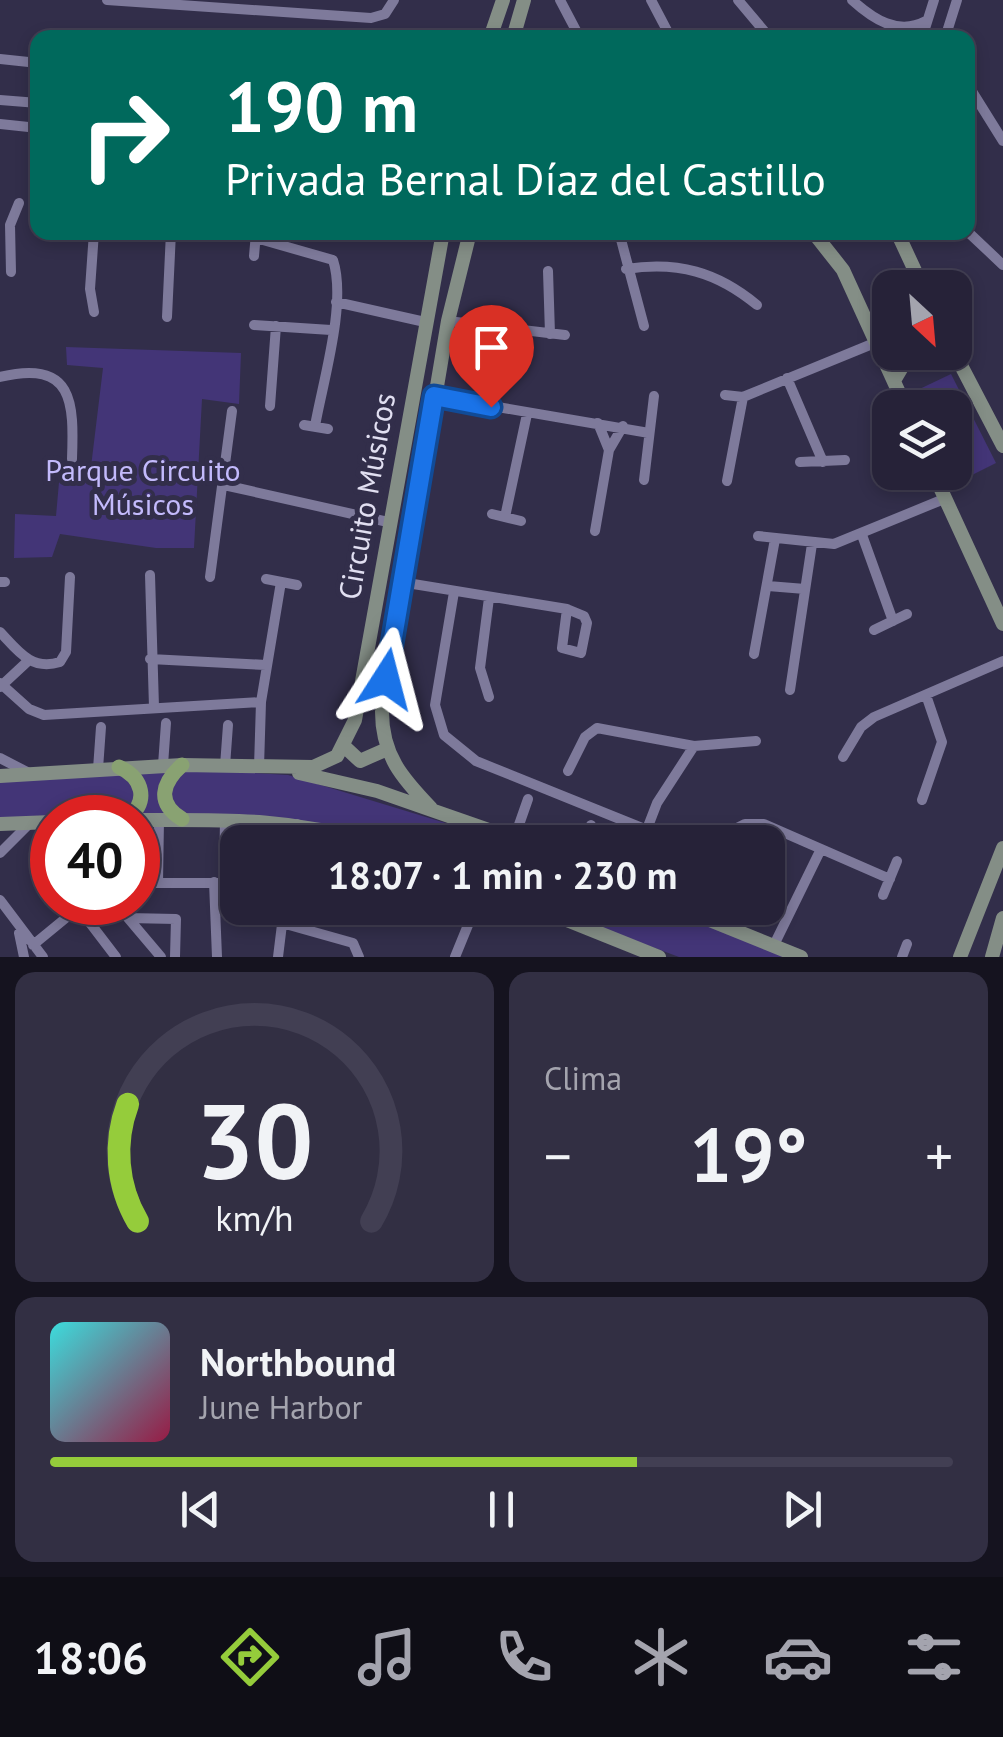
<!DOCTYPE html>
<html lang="es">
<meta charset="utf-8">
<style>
body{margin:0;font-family:"PT Sans",sans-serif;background:#322f43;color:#f1f3f6;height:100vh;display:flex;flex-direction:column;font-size:38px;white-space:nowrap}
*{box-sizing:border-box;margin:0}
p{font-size:32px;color:#a4a4ae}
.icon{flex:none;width:55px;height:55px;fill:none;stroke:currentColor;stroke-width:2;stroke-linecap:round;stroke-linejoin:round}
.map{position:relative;height:957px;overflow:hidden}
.side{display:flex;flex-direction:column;gap:15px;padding:15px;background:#15131f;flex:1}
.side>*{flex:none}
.guide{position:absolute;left:30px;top:30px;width:945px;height:210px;border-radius:20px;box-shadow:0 5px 15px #0003,0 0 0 2px #423f53;background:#00695c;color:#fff;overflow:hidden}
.needle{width:65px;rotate:154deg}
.buttons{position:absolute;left:872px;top:270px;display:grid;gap:20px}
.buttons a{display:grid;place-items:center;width:100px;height:100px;border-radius:20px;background:#262238;box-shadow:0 5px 15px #0003,0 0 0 2px #423f53;font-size:50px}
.speed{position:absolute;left:30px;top:795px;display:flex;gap:20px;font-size:50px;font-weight:700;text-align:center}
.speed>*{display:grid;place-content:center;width:130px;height:130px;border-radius:50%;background:#262238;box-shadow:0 5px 15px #0003,0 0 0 2px #423f53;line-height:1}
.speed .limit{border:15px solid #d22;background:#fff;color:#111}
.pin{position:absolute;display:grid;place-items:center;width:85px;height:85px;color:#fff;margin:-102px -42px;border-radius:50% 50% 50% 0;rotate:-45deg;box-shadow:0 0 10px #0007}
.pin .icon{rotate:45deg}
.me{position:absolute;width:110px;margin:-55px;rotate:9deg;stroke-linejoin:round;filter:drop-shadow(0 0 8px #0008)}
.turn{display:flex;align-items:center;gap:35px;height:210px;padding:0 30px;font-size:45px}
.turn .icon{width:130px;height:130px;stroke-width:2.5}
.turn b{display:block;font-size:70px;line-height:85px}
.big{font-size:75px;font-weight:800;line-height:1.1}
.side .tile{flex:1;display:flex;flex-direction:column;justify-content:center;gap:15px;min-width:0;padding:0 35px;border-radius:20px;background:#322f43}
.side .dial{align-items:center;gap:0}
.dial svg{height:260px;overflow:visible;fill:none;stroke:#423f53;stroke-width:7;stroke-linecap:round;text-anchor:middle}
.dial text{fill:#f1f3f6;stroke:none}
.song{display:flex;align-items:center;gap:30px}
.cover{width:120px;height:120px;border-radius:15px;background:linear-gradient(135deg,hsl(180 70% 55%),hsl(340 70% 35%))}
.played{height:10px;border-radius:5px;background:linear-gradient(90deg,#95cc3b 65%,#423f53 65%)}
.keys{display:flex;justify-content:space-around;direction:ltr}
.heat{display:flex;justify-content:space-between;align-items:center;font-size:55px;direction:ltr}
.side .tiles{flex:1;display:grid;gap:15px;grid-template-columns:1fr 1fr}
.tile:last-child{grid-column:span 2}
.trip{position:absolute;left:220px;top:825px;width:565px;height:100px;border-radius:20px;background:#262238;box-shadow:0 5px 15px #0003,0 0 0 2px #423f53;font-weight:800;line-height:100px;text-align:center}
.tab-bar{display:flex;height:160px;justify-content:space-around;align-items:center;background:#0f0e16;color:#a4a4ae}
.tab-bar .icon{width:70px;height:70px}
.tab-bar .current{color:#95cc3b}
.tab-bar b{font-size:45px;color:#f1f3f6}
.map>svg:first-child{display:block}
.green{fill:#433577}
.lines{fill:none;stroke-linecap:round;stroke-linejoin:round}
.street{stroke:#7e7a9b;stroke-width:10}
.secondary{stroke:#848e86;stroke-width:14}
.primary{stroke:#89a272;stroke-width:15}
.route-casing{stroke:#114b97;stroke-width:25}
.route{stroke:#1a73e8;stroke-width:18}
.labels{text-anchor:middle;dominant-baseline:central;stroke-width:10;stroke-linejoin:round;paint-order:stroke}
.park-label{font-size:30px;fill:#c3bafc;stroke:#322e4a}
.street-label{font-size:30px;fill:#e1dff1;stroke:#322e4a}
</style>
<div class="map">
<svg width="1003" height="957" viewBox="0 0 1003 957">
<rect width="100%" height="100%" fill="#322e4a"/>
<!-- green -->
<path class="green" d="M66,347L241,353L239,404L202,399L194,548H156L60,534L52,557L14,558L15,514L56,516L60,471L90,475L103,368L67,365Z
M951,374L996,463L952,485L945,473L955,472V408L913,407L907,395Z
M152,767L288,775L508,842H368L250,815L0,820V778Z
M548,908H670L793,957H679Z"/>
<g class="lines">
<!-- street -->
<path class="street" d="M107,0L371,18L385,14L394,0
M560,0L580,38
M651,0L671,38
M738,0L770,38
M852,0C873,19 898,36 926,21
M922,38L934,0
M945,38L957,0
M0,59L38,63
M968,85L1003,141
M0,100L38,103
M0,124L38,128
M619,232L644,326
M968,232L1003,265
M256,238L333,260C347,303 323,381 315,426
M254,256L256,233
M626,269C678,261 717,272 757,305
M548,271L550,334
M11,272L10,225L19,203
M336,302L425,322
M94,312L90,289L94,232
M167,317L171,232
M448,321L565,335
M254,325L331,330
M0,377C74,359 74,403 72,459
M787,378L823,462
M725,395L743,397L877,342
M434,396L649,433
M270,406L276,326
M598,423L609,450
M304,425L328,429
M800,462L845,460
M644,480L654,396
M727,481L743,397
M224,485L388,522
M492,514L521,521
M505,517L527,414
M595,531L609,450L623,426
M862,535L893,621
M758,536L834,544L944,499
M150,575L154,707
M210,577L232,411
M266,579L297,585
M0,582H5
M401,582L567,609L584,616L587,623L581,653L562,648L567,609
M768,586L805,589
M454,592L435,705L444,735L476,761L647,830
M874,630L907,614
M0,632C18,651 31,671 60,662L66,652L70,577
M754,654L775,539
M150,659L266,665
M0,683L29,709L44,715L261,702
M0,687L28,661
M790,690L812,544
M489,697L480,668L489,598
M843,757L861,727L874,717L1003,661
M0,758L31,774
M163,765L166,723
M225,766L228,725
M259,767L261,702L281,582
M98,769L101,727
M568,771L585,737L597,728L694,746L756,741
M922,800L942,742L926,695
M45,823L52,856
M735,829L745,824H764L890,879
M514,839L528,799
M294,842L297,824
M584,842L591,825
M642,842L657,803L694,746
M0,853L30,823
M214,882L217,957
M224,882L225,819
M138,883H238
M158,883L159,820
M883,895L897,861
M0,900L43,957
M74,902L116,957
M128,918L176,919L175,957
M128,918L161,957
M282,923L353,943L359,957
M19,933L24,957
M33,945L78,908
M774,945L821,849
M278,957L284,908
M455,957L475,908
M902,957L907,944"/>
<!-- secondary -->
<path class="secondary" d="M490,38L503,0
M513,38L524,0
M813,232L843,270L906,408
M897,232L923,288
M871,328L890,334
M954,352L1003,446
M895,379L911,352
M933,472L1003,624
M345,747L360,761L385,750
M299,773L377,791L523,842
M0,776L182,765L313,767L337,756L355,720L443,232
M431,808C402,778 382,755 382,712L448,321L470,232
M138,820C217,820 290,817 367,842
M0,824L52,822
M537,908L659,957
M680,908L801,957
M960,957L1003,848
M992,957L1003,918"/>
<!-- primary -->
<path class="primary" d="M182,765C162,783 156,803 182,819
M119,767C143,778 149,801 128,818"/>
</g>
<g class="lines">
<!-- route casing -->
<g class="route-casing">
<path id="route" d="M386,679L434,396L491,407"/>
</g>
<!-- route -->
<use href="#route" class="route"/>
</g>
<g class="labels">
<!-- park labels -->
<g class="park-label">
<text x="143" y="469">Parque Circuito<tspan x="143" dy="34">Músicos</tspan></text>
</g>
<!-- street labels -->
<g class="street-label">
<text transform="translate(366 496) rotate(-80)">Circuito Músicos</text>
</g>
</g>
</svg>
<div class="buttons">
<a><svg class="needle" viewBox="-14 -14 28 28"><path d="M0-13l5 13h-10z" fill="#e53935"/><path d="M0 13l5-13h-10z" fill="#a4a4ae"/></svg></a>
<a><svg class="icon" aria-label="layers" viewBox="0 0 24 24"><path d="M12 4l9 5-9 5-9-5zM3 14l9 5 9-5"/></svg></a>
</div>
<div class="speed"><div class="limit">40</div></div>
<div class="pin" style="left:491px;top:407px;background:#d93025"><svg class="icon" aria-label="arrive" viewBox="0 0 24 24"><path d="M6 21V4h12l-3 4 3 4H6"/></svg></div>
<svg class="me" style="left:386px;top:679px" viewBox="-20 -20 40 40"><path d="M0-17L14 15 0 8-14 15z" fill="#1a73e8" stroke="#fff" stroke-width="4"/></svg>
<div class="trip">18:07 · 1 min · 230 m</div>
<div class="guide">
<div class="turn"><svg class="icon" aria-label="right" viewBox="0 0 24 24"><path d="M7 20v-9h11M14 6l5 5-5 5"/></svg><div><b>190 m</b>Privada Bernal Díaz del Castillo</div></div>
</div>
</div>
<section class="side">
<div class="tiles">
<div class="tile dial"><svg viewBox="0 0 100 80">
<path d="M14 69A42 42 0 1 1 86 69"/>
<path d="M14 69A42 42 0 0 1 11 33" stroke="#95cc3b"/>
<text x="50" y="56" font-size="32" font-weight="700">30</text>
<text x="50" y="72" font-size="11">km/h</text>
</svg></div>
<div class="tile"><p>Clima</p>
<div class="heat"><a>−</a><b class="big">19°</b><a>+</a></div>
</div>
<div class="tile">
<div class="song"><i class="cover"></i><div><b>Northbound</b><p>June Harbor</p></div></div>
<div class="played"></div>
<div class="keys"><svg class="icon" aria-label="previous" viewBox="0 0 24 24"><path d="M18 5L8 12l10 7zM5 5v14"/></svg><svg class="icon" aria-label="pause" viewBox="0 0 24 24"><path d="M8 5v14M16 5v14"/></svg><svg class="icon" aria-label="next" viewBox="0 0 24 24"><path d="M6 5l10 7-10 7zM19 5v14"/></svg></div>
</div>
</div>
</section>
<nav class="tab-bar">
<b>18:06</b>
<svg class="icon current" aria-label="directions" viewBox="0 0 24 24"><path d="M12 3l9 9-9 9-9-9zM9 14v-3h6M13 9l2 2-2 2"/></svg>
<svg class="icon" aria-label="music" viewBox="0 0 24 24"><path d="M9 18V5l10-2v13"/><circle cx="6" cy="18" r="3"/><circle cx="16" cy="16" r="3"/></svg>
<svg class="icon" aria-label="phone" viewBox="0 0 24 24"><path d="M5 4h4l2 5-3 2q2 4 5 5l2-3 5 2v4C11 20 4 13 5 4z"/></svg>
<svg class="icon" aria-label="climate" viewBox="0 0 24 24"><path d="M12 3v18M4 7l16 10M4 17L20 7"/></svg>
<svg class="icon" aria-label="car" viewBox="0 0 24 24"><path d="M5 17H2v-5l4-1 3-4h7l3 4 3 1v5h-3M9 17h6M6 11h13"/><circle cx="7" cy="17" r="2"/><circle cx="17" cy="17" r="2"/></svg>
<svg class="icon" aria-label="filters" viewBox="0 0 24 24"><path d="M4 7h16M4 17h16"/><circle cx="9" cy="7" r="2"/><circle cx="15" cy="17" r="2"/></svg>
</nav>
